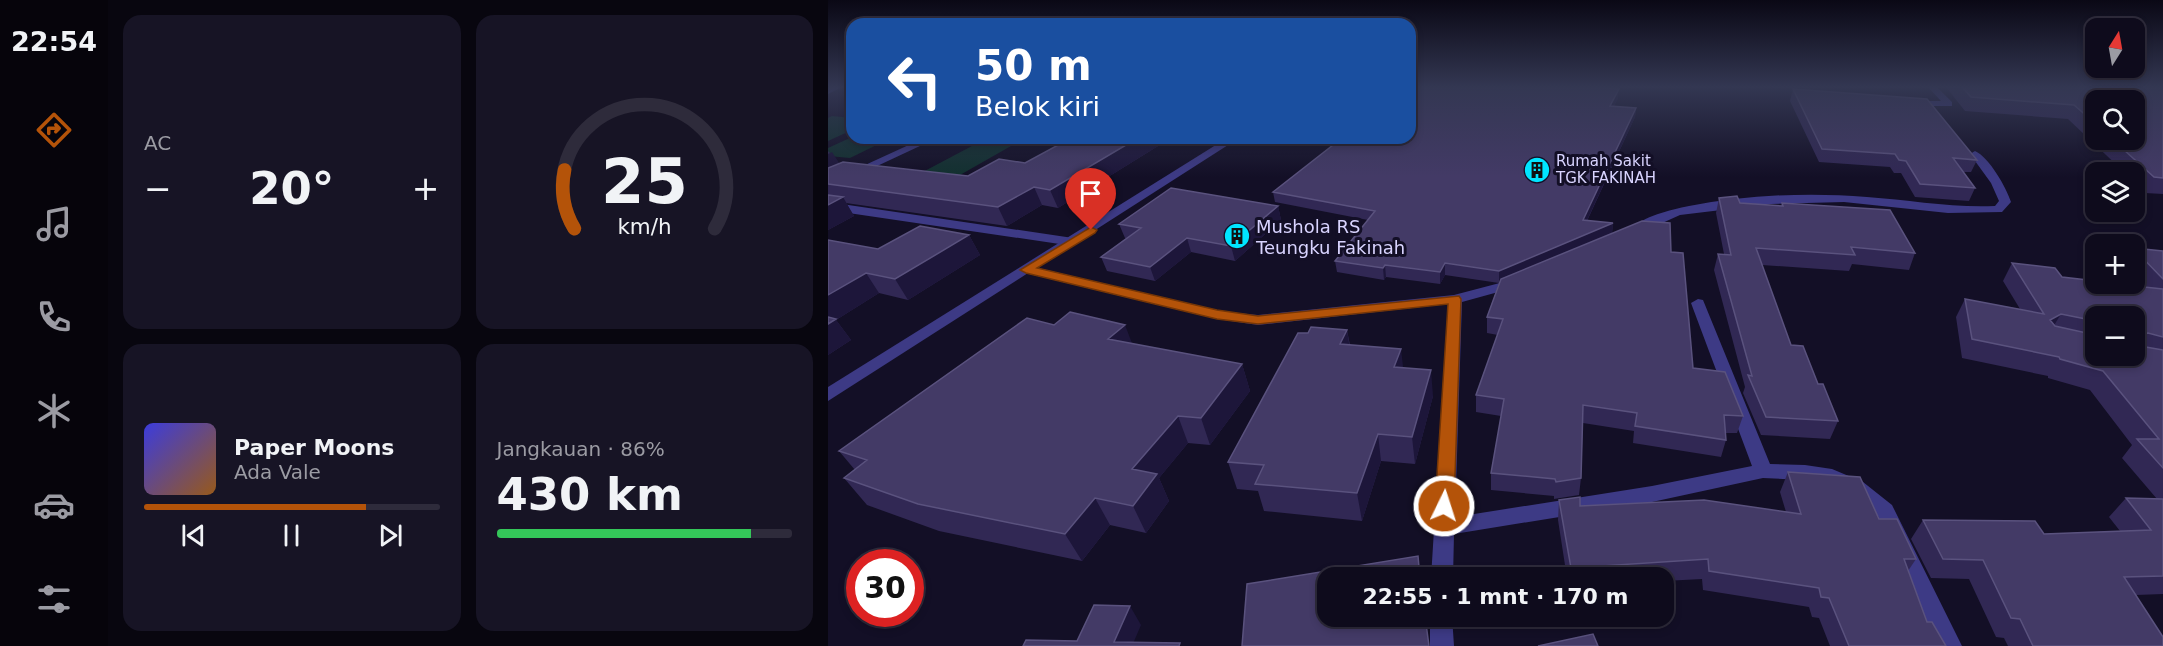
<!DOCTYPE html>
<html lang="id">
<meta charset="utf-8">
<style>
body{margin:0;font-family:"DejaVu Sans",sans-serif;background:#171425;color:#f1f3f6;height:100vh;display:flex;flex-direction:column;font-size:22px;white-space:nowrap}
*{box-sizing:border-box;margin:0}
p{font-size:20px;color:#9b9ba3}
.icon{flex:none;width:33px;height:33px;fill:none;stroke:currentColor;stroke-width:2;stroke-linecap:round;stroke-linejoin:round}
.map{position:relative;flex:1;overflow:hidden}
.drawer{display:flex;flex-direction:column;gap:15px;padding:15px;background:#08060f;width:720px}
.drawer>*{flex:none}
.top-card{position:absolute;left:18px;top:18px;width:570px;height:126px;border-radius:18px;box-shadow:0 3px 9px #0003,0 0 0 2px #2e2b3b;background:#1a4fa0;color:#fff;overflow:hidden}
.needle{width:39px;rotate:11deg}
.tools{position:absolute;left:1257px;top:18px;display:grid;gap:12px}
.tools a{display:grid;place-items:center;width:60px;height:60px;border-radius:12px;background:#0e0b1c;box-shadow:0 3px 9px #0003,0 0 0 2px #2e2b3b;font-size:30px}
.speed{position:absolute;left:18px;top:549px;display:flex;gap:12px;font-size:30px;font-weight:700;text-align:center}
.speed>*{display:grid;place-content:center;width:78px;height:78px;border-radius:50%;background:#0e0b1c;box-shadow:0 3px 9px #0003,0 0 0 2px #2e2b3b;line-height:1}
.speed .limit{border:9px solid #d22;background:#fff;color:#111}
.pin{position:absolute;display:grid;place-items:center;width:51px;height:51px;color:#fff;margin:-62px -26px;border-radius:50% 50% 50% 0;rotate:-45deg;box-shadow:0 0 6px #0007}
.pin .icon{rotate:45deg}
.me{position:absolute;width:66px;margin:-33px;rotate:4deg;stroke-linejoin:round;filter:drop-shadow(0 0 4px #0008)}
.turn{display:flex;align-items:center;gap:21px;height:126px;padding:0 30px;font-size:27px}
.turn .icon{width:78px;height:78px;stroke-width:2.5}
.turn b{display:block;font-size:42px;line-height:51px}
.big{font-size:45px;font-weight:800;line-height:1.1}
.drawer .card{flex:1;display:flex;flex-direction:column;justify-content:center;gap:9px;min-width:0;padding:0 21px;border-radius:18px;background:#171425}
.drawer .dial{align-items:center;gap:0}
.dial svg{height:156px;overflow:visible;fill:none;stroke:#2e2b3b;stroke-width:7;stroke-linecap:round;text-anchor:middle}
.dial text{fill:#f1f3f6;stroke:none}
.song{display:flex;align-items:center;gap:18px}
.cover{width:72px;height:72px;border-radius:9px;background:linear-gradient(135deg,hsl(240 70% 55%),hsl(30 70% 35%))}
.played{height:6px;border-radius:3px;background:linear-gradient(90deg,#b45309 75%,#2e2b3b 75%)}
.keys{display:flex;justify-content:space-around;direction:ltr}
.heat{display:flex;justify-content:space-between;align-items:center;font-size:33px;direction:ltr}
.charge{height:9px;border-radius:4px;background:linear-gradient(90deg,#34c759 86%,#2e2b3b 0)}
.drawer .tiles{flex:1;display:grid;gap:15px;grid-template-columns:repeat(2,1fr)}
.trip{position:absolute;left:489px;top:567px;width:357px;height:60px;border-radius:18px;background:#0e0b1c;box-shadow:0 3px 9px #0003,0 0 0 2px #2e2b3b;font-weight:800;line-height:60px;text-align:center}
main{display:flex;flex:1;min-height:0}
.menu{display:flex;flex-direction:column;width:108px;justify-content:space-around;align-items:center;background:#06040b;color:#9b9ba3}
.menu .icon{width:42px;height:42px}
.menu .current{color:#b45309}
.menu b{font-size:27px;color:#f1f3f6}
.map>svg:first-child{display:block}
.green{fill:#12302f}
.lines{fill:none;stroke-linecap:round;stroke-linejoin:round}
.minor{fill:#3d3a85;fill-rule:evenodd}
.tertiary{fill:#3d3a85;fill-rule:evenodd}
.wall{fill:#312854;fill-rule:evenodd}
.shaded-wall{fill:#1d163a}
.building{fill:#433a66;stroke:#5a527e;stroke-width:1.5}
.route{fill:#b45309;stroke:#753606;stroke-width:1.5}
.labels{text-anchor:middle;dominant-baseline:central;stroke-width:6;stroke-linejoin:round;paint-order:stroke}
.far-poi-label{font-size:15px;fill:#d9d4ff;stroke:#130f26;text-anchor:start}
.poi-label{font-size:18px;fill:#d9d4ff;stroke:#130f26;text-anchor:start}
</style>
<main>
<nav class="menu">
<b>22:54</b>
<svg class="icon current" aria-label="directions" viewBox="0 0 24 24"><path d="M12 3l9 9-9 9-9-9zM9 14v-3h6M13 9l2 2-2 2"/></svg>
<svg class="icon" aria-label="music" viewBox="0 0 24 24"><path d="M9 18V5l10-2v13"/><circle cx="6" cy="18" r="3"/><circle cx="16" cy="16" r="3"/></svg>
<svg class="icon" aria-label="phone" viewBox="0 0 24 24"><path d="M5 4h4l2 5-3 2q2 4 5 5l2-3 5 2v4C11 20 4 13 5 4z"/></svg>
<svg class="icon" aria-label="climate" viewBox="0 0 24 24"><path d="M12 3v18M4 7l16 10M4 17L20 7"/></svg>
<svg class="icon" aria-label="car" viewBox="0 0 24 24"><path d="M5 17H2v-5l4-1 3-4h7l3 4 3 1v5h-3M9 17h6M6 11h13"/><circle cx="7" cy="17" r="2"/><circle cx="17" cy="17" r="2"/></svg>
<svg class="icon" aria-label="filters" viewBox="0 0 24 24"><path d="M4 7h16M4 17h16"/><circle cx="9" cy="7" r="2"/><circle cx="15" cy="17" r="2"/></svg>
</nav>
<section class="drawer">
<div class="tiles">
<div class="card"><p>AC</p>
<div class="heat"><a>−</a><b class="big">20°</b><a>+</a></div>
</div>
<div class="card dial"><svg viewBox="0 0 100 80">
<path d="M14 69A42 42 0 1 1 86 69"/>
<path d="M14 69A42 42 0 0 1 9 39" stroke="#b45309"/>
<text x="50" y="56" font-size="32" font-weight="700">25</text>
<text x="50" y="72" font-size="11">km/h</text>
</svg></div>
<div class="card">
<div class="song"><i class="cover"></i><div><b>Paper Moons</b><p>Ada Vale</p></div></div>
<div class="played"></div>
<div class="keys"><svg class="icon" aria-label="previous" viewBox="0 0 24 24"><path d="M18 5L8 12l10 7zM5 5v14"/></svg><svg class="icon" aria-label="pause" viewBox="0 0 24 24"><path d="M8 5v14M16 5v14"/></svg><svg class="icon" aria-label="next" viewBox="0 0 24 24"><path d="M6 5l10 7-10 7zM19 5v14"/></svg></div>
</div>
<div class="card"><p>Jangkauan · 86%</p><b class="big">430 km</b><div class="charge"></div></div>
</div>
</section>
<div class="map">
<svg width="1335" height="646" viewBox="0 0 1335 646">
<rect width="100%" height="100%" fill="#130f26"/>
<!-- green -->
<path class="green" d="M4,116L24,118V130L0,141V118Z
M24,137V138H63L22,158L0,156V148Z
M159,138L190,142L125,179L91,174Z"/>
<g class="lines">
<!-- minor -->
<path class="minor" d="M3,87H14L0,94V88Z
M1100,87H1109L1124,102V106H1082V102L1085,101H1113Z
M96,138H109L0,189V182Z
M1147,151C1161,157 1178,187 1183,202L1174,212L1120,213L1016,202L943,204L852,215L812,233H804L802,230C815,216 842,210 861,206C918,195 980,192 1039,197C1082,200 1124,208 1167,206L1171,201L1163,183L1142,154Z
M0,202L245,238L251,242L245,246L0,210Z
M198,265L389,311L430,315L626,295L687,279L692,280L694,283L692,286L634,302L627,517L824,486L924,466L863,303L870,299L875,300L942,464L977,465L1004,469L1035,482L1064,505L1134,646H1110L1050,516L1021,492L995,481L935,478L824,502L626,534L625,578H603L620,304L430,325L389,319L193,272L191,269Z
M602,616H624L626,646H602Z"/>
<!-- tertiary -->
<path class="tertiary" d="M399,138H411L0,401V387Z"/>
</g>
<!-- wall -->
<path class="wall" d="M1118,87H1335V194L1317,193L1306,182V172H1296L1240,119L1137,111ZM1268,100L1306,140H1268Z
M965,89L1149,160L1143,172H1135L1147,188L1141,201L1087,197L1073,173H1066L1062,167L991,162L962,101Z
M790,98L786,106L808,108L807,117L759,221L785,223L784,233L843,252L865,368L915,416L909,433H897L898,440L893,457L805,443L806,431L755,423L753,478L751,495L726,499V496L663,490V473L673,416L648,412V395L670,335L659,333V317L671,283L617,275L612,284L558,277L556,280L509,272L507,261L540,220L447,202L445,192Z
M243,138H343L230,208L214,205L179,226L18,203L26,216L0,230V151L11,163L140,176L197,163Z
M891,198L912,203L953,206L954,203L1087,253L1081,270L1024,264L1021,271L934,265L963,345L990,384L1010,421L1002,439L933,435L915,393L917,387L886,270L890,254H896L888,213Z
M450,206L453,220L407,261L363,252L327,281L279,271L273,257L298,238H297L291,224Z
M141,235L152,255L80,300L51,293L8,320L23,340L0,355V240L50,249Z
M1306,248L1335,251V594L1308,595L1335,646H1180L1176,638L1168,637L1141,579L1103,578L1083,539L1095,520L1216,534L1292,531L1281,517L1298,498L1329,499L1294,458L1304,445L1262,390L1220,378V376L1134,358L1128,317L1137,299L1192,309L1175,281L1184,263L1234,277L1314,287L1306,278ZM1268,316H1306V356H1268Z
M519,330L522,345L575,368L605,396L587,464L553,461L534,521L436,511L430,491L409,489L400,462L480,333Z
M304,344L414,364L422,391L382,445L360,443L331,478L341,501L318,533L282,525L254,561L111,531L39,505L16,478L27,470L11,451Z
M960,472L1051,519L1088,559L1080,571L1099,622L1118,646H1002L991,618L984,617L981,607L875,590L874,579L836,581V578H739L730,520L731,500L752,506L958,512L952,492Z"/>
<!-- shaded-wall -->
<path class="shaded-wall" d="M791,89L790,98L781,115L782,106Z
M808,108L807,117L754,231L755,220Z
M310,138H343L230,208L222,190Z
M4,152L15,169L0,181V154Z
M206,187L214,205L179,226L170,207Z
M15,197L26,216L0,230V205Z
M450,206L453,220L407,261L403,246Z
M785,223L784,234L671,283V271Z
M141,235L152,255L80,300L67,279Z
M359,238L363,252L327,281L322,267Z
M617,263V275L612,284V272Z
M557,265L558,277L556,280L555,268Z
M38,273L51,293L8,320L23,340L0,355V295Z
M1233,314L1222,332V320Z
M297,325L307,351L280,339Z
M519,330L523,356L512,344Z
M573,349L576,375L566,367Z
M414,364L422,391L382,445L373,418Z
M603,370L605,396L587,464L584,437Z
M350,416L360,443L331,478L341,501L318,533L305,506L304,469Z
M550,434L553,461L534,521L529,493Z
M267,498L282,525L254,561L237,534Z
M302,606L313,625L304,646L286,642Z"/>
<!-- building -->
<path class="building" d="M582,87H768L791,89L782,106L808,108L755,220L785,223L671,271L617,263L612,272L557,265L555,268L507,261L547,211L445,192L514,138H582Z
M1134,87H1335V178L1326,177L1285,140H1306V100H1268V124L1246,105L1143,97Z
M965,89L1099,99L1149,160L1125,158L1147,188L1092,184L1078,161L1071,160L1067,154L994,149Z
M243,138H310L222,190L206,187L170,207L0,184V168L15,162L140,176L171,159L197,163Z
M343,188L450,206L403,246L359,238L322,267L273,257L313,228L291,224Z
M0,195L15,197L0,205Z
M909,196L912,203L955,206L954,203L1062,210L1087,253L1023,247L1027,255L928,248L963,345L975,346L990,384H995L1010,421L938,417L920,375L924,376L890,254L903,255L891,198Z
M814,221L842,223L843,252L855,253L865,368L897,372L915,416L896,415L898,440L807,426L809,413L755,405L753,478L728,482L727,479L663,473L676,399L648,395L675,319L659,317L673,279Z
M92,226L141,235L67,279L38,273L0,295V240L50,249Z
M1306,248L1335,251V279L1306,249Z
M1184,263L1227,268L1234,277L1268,281V284H1288L1335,289V337L1320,333L1306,334V316H1268V321L1233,314L1222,320L1227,326L1268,335V356H1306V345L1335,350V468L1309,439H1331L1275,371L1232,359L1231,357L1144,339L1137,299L1216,314Z
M242,312L297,325L280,339L414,364L373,418L350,416L304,469L329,474L305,506L267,498L237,534L90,504L16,478L39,460L11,451L199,318L226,325Z
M0,317L8,319L0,324Z
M483,327L519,330L512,344L573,349L566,367L603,370L584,437L550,434L529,493L427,484L436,465L400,462L470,333H480Z
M960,472L1032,477L1051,519H1069L1088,559H1076L1099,622H1104L1118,646H1021L1001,598L993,597L991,588L881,571L880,559L743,568L731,500L752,497V506L876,500L973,514Z
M1298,498L1335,499V576L1296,577L1335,637V646H1205L1192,619L1183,618L1155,560L1115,559L1095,520L1207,521L1216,534L1323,530Z
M590,556L592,578H500V616H597L601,646H414L419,584Z
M266,605L302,606L286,642L352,643L351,646H195L198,640L249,641Z
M765,634L770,646H710Z"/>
<!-- sky -->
<linearGradient id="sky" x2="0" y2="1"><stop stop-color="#0a0815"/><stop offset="0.49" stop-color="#333752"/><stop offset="1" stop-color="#333752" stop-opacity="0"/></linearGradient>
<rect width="1335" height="177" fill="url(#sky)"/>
<!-- route -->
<path class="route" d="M263,227L269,230L267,233L209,268L389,310L430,316L631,296L633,299L626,506L623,511L616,513L610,511L607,506L620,304L430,324L389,319L198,273L192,270Z"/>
<!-- icons -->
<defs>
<g id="building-disc" transform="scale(1.35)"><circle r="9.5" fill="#00e5ff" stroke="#130f26"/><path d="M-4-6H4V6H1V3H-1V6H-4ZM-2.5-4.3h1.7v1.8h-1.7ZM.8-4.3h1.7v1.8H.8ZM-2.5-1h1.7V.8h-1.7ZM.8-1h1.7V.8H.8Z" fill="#111"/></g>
</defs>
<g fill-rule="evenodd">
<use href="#building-disc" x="709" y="170"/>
<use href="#building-disc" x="409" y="236"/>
</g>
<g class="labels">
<!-- far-poi labels -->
<g class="far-poi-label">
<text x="728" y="161">Rumah Sakit<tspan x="728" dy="17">TGK FAKINAH</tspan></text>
</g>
<!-- poi labels -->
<g class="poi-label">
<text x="428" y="226">Mushola RS<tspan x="428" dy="21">Teungku Fakinah</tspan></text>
</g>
</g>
</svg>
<div class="tools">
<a><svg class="needle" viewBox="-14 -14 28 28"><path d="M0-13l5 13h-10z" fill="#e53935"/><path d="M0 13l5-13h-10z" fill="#9b9ba3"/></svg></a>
<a><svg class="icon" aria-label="search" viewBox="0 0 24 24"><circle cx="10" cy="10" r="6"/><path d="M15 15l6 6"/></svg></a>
<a><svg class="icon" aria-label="layers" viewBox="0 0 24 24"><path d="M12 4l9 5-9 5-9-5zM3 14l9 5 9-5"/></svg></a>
<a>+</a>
<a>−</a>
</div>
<div class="speed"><div class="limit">30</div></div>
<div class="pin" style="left:263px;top:230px;background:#d93025"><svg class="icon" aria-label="arrive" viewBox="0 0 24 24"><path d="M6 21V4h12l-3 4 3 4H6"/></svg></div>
<svg class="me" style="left:616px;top:506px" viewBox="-20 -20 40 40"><circle r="17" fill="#b45309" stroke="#fff" stroke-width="3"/><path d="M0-11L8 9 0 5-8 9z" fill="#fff"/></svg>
<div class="trip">22:55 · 1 mnt · 170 m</div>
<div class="top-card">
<div class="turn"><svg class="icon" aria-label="left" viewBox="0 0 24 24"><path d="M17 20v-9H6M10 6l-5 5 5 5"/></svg><div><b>50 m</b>Belok kiri</div></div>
</div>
</div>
</main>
